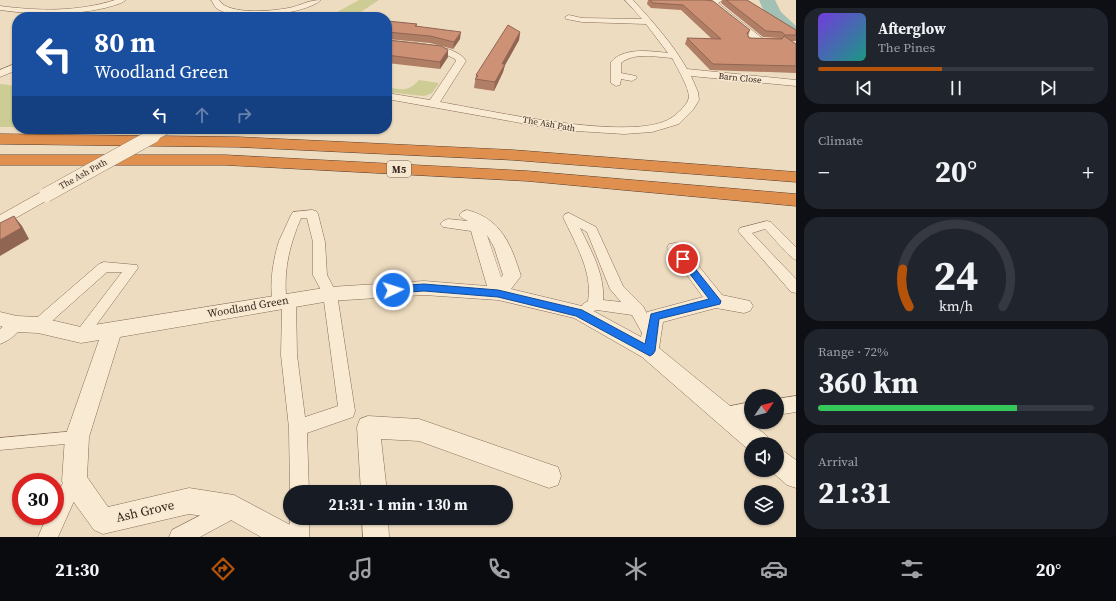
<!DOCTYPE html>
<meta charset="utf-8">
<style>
body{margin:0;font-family:"Source Serif 4",serif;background:#20242c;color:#f1f3f6;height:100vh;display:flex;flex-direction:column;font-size:15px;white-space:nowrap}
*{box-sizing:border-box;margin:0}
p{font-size:13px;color:#9ea1a6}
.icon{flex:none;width:22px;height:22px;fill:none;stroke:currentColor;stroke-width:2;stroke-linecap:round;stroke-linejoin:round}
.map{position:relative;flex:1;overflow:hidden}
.panel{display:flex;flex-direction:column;gap:8px;padding:8px;background:#0d0f14;width:320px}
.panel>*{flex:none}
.banner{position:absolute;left:12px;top:12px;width:380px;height:122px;border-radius:16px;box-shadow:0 1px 3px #0004;background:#1a4fa0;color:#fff;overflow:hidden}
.needle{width:26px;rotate:55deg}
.tools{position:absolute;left:744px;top:389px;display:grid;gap:8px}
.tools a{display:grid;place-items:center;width:40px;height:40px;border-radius:50%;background:#171b24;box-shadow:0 1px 3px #0004;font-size:20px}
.speed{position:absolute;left:12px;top:473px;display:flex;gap:8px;font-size:20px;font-weight:700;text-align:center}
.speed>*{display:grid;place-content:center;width:52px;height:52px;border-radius:50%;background:#171b24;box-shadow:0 1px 3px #0004;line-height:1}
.speed .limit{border:6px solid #d22;background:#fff;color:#111}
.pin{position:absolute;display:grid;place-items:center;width:34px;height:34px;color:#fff;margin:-17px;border:2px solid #fff;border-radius:50%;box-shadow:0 1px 4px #0007}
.me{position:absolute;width:44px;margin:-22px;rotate:86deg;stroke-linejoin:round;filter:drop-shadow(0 0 3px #0008)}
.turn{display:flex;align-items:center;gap:14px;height:84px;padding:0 16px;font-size:18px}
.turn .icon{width:52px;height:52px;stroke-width:2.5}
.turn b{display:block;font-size:28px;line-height:34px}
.lanes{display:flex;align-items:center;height:38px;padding:0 16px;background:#0003;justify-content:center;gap:20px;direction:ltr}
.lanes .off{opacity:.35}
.big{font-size:30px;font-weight:700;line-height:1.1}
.panel .tile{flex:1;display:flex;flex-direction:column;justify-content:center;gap:6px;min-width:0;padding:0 14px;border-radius:16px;background:#20242c}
.panel .dial{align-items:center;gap:0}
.dial svg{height:104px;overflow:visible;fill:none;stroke:#363941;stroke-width:7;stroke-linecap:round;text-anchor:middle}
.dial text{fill:#f1f3f6;stroke:none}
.song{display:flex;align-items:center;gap:12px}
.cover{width:48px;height:48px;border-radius:6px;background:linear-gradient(135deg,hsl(260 70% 55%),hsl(170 70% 35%))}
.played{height:4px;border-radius:2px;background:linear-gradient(90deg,#b45309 45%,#363941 45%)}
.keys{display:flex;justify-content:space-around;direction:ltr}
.heat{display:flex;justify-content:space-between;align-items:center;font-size:22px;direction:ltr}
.charge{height:6px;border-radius:3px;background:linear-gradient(90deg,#34c759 72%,#363941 0)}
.trip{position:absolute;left:283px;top:485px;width:230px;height:40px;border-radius:20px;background:#171b24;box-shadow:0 1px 3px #0004;font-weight:700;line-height:40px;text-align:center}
.tabs{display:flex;height:64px;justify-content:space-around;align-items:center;background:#090b0e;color:#9ea1a6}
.tabs .icon{width:28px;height:28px}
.tabs .active{color:#b45309}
.tabs b{font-size:18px;color:#f1f3f6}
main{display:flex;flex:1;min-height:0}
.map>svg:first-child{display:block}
.green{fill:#cccc94}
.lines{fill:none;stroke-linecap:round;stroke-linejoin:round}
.river{fill:#a3c0b5;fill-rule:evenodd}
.service-casing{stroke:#876c58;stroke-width:1}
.pedestrian-casing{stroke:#876c58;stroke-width:1}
.minor-casing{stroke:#876c58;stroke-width:1}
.motorway-casing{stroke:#553b2c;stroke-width:1}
.service{fill:#f9ead3;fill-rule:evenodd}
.pedestrian{fill:#f9ead3;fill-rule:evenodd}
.minor{fill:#f9ead3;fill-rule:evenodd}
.motorway{fill:#df904f;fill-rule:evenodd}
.minor-bridge-far1-casing{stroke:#876c58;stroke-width:11;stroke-linecap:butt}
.minor-bridge-casing{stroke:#876c58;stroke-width:15;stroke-linecap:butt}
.minor-bridge-far1{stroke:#f9ead3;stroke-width:10}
.minor-bridge{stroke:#f9ead3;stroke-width:14}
.wall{fill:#b07d65}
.shaded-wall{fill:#906653}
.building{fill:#cd9176;stroke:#906653}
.route{fill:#1a73e8;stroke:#114b97}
.labels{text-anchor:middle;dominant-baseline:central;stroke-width:3;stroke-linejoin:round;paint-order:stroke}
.far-street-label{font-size:9px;fill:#37261d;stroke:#f6e7d0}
.shield{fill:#f6e7d0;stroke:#706053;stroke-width:1}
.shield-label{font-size:10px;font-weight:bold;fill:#37261d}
.street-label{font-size:11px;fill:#37261d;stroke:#f6e7d0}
.near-street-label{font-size:13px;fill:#37261d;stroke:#f6e7d0}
</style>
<main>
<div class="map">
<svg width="796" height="537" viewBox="0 0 796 537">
<rect width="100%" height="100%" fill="#eedcc0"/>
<!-- green -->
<path class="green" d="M359,0H379L353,17H328Z
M419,80L439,83L432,93L424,96L387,92V87C402,90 408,92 419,80Z
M0,84L17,86V127H0Z"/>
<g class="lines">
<!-- river -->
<path class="river" d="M759,0H775L781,12L796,26V40C777,35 766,17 759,0Z"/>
<!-- service casing -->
<g class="service-casing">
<path id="service" d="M76,431L80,433L82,437L80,441L76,443L0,450V438Z"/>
</g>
<!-- pedestrian casing -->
<g class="pedestrian-casing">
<path id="pedestrian" d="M312,210L316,211L318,214L325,242L327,275L337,294L355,411L353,417L307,433L309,492H290V493L289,428L281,355L282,307L275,306C267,291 274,256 279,241C283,232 287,224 291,215L293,212ZM301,218H307L313,242V275L323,294L338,406L305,417L297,355L296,300L294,296H286C284,267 290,244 301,218Z
M569,213L596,227L623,286L643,306L658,336L656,340L651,342L646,340L632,315L597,310L588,313L583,312L581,308L583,304L588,301C593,272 575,243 563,217L565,214ZM580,228L587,232L610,289L621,302L603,300C605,275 591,250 580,228Z
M767,221L771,222L796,247V260C791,259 771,235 765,229L752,233L796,279V293L791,292L738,231L740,228Z
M104,262L137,265L138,268L86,339L81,341L76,339L74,335L122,272H107L43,329L38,331L33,329L31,325L33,321L99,264Z
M17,318L22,320L24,324C20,332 9,341 0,344V329L12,320Z
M796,396V412L777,415V399Z
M751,402V418L732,421L726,419L723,413L726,407Z
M74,472L81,474L83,481L58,537H38L47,516H55V500L67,474Z
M230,500L237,503L240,510L237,517L200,537H169L172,530Z
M290,516V518H309V537H289Z"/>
</g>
<!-- minor casing -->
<g class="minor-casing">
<path id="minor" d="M115,0H126C121,4 112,6 105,8C70,16 36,15 0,10V6C39,11 77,12 115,0Z
M211,0H219C228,16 277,11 293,7C303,4 310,0 321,0C305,15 234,22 216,8C214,6 213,2 211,0Z
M625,0H633C653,22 673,44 687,69L796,80V86L691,76L698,92L699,100L693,110L679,124L652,132L624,134L560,130L387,99V93L430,100L456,61L455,59L441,52L387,46V40C406,43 456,43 466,61L440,102C487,110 634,143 671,118C675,116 678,112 681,110C684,106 688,103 689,97C689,88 677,67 672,58C656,57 634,52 621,63V73L636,76L637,78L632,81L621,79L620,85L616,86L611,83V62C624,47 650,51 668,53L646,24L582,22L566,19L565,17L569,15L582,18L642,19Z
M713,0H723L718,3L762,38L763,40L762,42H756L710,5L709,3Z
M17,63V70L0,77V70Z
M46,191L51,192L53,195L51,198L5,224L0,226V215L41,192Z
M467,210C502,219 511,245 521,276L511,289L586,307L641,337L645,317L647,312L703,297L667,248L669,244L675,243L681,244L722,295L750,301L753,306L750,311L744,313L716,308L663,322L659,348L767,436L771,444H751V452L642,357L574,318L498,300L424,295L330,301L120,337L89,437L87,477L108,507L189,488L234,495L296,528L300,537H261L231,520L189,514L103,534L94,530L65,490L62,481L65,437L99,340L81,343L38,333L17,332L0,326V312L17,316L38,317L81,327L330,287L424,281L487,286L471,231L443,227L440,224L443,221L448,219L468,221L462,218L459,215L462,212ZM487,235L494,247L503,275L501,277Z
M368,416L419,419L549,464L558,467L561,476L558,485L549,488L419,441L381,439L387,492H361L357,427L360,419Z
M777,448L785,452L796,460V488L787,485L770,470H777Z
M362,518H388L389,537H363Z"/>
</g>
<!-- motorway casing -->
<g class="motorway-casing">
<path id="motorway" d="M0,134L238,137L513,150L796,172V182L513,160L238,147L0,144Z
M0,155H225L527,171L796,194V206L527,181L225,165H0Z"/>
</g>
<!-- service -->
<use href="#service" class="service"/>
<!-- pedestrian -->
<use href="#pedestrian" class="pedestrian"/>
<!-- minor -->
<use href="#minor" class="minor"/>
<!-- motorway -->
<use href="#motorway" class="motorway"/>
<!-- minor-bridge-far1 casing -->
<g class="minor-bridge-far1-casing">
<path id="minor-bridge-far1" d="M151,137L166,129"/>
</g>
<!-- minor-bridge casing -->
<g class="minor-bridge-casing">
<path id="minor-bridge" d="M46,195L153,136"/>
</g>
<!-- minor-bridge-far1 -->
<use href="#minor-bridge-far1" class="minor-bridge-far1"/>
<!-- minor-bridge -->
<use href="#minor-bridge" class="minor-bridge"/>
</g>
<!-- wall -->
<path class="wall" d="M648,0H705L750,30L748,36L749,38H780H779L763,37L721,3L722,0H747L796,30V41H791L796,44V73L710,70L685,44L687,38L712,39L681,10L651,8L647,4Z
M387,21L417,24V26L460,39L453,49L430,43L387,39Z
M520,32L519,40L505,65L503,72L494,91L474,88L476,75Z
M387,40L448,57L440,69L387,63Z"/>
<!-- shaded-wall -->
<path class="shaded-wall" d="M461,32L460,39L453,49L454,42Z
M520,32L519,40L505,65L503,72L494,91L495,82L502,64Z
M448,50V57L440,69V62Z
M14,216L22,226L29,239L0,256V240Z"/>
<!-- building -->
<path class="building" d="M650,0H705L713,1L750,30L747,33L749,38L782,39L784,36L796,44V66L713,64L687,38L721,39L683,5L653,3Z
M726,0H747L796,30V35H785L782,32L766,31Z
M387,21L417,24L415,26L461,32L454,42L430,36L387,32Z
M508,25L520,32L502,64H505L495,82L475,79L478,76L476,75Z
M387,40L441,46L448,50L440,62L387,55Z
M14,216L21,228L0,240V223Z"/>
<!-- route -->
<path class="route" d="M683,256L686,257L721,301L720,304L716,305L659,319L655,351L653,354L650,356L576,316L498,297L424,291L393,293L388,290L393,286L424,284L498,290L582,310L645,344L651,314L709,299L680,261L679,259L680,257Z"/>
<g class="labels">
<!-- far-street labels -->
<g class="far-street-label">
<text transform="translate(740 78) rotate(6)">Barn Close</text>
<text transform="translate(549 124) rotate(10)">The Ash Path</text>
<text transform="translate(83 174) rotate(-29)">The Ash Path</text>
</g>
<!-- shield labels -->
<rect class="shield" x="387" y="161" width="24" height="16" rx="3"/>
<g class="shield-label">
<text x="399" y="169">M5</text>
</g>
<!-- street labels -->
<g class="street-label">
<text transform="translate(248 307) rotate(-10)">Woodland Green</text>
</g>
<!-- near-street labels -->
<g class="near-street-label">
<text transform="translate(145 511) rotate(-13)">Ash Grove</text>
</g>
</g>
</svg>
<div class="tools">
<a><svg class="needle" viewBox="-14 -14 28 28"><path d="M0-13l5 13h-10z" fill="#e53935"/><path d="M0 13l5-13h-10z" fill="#9ea1a6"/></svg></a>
<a><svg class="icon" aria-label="sound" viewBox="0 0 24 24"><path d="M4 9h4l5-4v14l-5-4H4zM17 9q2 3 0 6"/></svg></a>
<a><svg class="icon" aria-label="layers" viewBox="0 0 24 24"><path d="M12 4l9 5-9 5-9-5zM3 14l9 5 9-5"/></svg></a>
</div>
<div class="speed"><div class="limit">30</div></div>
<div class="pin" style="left:683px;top:259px;background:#d93025"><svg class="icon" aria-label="arrive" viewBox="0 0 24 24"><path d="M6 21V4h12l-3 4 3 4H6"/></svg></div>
<svg class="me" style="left:393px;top:290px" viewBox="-20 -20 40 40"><circle r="17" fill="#1a73e8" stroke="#fff" stroke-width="3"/><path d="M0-11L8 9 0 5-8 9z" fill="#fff"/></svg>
<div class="trip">21:31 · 1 min · 130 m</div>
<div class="banner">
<div class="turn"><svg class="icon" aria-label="left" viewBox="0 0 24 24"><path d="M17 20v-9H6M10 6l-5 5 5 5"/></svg><div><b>80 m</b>Woodland Green</div></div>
<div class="lanes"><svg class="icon" aria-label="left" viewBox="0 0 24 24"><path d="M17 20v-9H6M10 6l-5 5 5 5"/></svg><svg class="icon off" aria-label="ahead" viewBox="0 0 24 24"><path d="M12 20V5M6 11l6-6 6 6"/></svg><svg class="icon off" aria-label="right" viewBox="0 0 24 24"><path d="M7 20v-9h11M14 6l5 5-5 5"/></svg></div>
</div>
</div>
<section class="panel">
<div class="tile">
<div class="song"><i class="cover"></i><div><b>Afterglow</b><p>The Pines</p></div></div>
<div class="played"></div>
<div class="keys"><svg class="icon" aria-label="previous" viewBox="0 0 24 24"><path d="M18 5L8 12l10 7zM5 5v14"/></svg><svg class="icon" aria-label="pause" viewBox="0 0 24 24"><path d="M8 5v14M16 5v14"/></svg><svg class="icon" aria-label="next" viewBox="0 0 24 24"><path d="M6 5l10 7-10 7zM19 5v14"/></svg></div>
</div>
<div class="tile"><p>Climate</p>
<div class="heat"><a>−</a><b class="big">20°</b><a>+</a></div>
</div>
<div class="tile dial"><svg viewBox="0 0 100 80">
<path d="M14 69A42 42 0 1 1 86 69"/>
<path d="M14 69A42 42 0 0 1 9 40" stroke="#b45309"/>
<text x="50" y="56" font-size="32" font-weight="700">24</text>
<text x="50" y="72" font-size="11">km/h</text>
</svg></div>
<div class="tile"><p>Range · 72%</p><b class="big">360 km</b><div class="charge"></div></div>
<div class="tile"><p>Arrival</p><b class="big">21:31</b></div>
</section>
</main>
<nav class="tabs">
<b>21:30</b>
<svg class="icon active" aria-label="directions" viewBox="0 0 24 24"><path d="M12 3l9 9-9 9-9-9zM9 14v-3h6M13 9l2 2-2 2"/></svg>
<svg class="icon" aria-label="music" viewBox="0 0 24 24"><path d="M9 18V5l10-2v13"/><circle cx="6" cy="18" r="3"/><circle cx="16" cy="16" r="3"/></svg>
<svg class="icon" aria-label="phone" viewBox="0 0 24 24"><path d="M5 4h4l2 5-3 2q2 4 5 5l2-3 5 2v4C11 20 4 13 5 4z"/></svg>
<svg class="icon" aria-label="climate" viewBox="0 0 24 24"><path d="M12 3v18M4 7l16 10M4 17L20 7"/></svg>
<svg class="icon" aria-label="car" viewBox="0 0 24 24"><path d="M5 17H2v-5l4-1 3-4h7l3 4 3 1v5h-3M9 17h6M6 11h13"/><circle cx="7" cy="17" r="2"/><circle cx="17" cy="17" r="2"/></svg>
<svg class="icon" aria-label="filters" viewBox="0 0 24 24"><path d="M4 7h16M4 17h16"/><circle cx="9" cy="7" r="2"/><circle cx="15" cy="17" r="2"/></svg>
<b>20°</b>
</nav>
